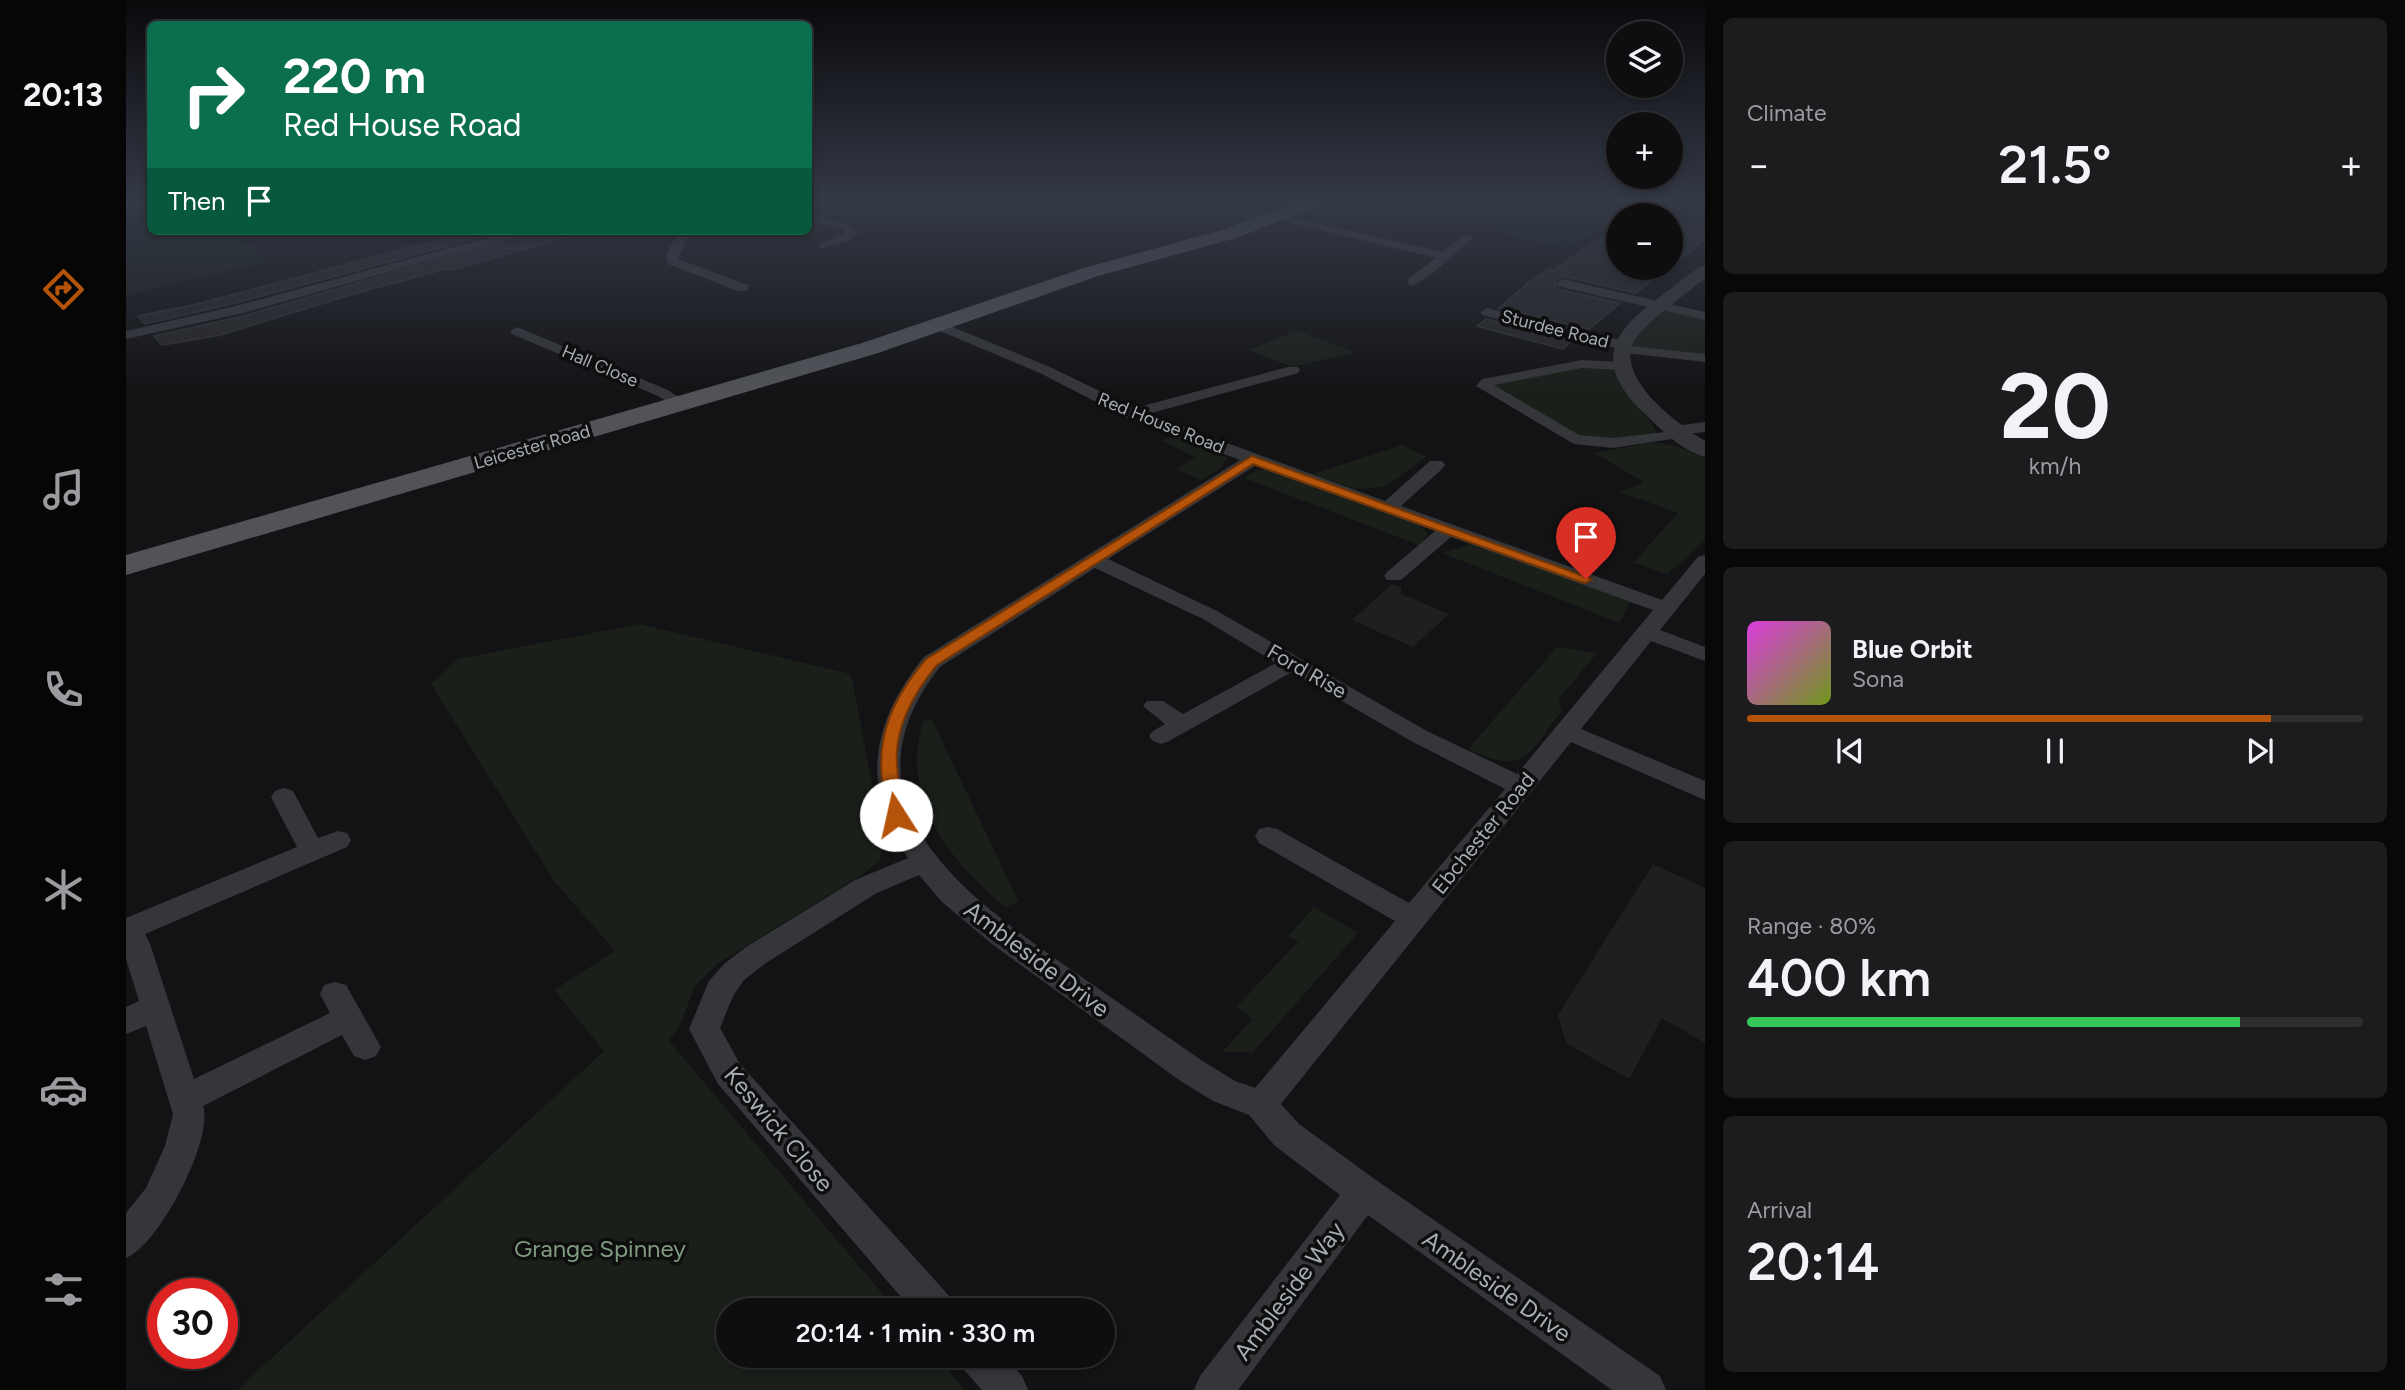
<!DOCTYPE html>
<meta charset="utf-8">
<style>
body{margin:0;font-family:Figtree,sans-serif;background:#1c1c1e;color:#f1f3f6;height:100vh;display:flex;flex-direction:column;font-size:26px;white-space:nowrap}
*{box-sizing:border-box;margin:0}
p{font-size:23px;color:#9b9c9f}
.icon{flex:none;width:38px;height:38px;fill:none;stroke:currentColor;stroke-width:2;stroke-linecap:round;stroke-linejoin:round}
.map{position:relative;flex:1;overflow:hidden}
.details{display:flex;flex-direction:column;gap:18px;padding:18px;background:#080809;width:700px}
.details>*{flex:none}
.banner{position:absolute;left:21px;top:21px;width:665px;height:214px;border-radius:10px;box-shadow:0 4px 10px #0003,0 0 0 2px #2e2e30;background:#0b6e4f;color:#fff;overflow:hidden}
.controls{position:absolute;left:1480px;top:21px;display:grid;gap:14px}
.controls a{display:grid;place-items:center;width:77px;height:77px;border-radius:50%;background:#0e0e10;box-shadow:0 4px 10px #0003,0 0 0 2px #2e2e30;font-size:35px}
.speed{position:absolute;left:21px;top:1278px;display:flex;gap:14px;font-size:35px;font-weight:700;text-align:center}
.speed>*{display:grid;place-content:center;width:91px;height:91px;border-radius:50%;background:#0e0e10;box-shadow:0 4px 10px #0003,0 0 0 2px #2e2e30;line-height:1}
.speed .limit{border:10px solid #d22;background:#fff;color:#111}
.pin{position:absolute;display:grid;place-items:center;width:60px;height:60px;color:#fff;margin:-72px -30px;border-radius:50% 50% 50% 0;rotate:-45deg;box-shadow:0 0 7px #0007}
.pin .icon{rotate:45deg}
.me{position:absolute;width:77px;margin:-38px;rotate:350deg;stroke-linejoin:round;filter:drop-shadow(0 0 5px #0008)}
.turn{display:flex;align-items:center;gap:24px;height:147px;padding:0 21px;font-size:32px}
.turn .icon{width:91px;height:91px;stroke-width:2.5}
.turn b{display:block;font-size:49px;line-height:60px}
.then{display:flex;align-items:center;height:66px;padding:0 21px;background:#0003;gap:14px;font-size:26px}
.big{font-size:52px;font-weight:600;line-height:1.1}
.details .tile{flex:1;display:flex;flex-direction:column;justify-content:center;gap:10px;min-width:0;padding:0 24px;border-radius:10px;background:#1c1c1e}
.details .dial{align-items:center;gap:0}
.dial b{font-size:91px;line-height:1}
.song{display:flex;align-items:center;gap:21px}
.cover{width:84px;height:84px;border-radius:10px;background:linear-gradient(135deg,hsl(300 70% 55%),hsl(80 70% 35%))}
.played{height:7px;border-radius:4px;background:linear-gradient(90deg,#b45309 85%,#2e2e30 85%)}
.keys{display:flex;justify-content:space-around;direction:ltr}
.heat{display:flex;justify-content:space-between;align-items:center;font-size:38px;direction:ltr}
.charge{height:10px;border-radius:5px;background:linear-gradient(90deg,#34c759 80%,#2e2e30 0)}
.trip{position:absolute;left:590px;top:1298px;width:399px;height:70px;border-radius:35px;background:#0e0e10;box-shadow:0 4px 10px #0003,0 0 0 2px #2e2e30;font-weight:600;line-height:70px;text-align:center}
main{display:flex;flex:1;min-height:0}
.tab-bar{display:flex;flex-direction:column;width:126px;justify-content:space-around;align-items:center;background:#060606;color:#9b9c9f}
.tab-bar .icon{width:49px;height:49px}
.tab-bar .selected{color:#b45309}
.tab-bar b{font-size:32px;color:#f1f3f6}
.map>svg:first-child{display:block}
.built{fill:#1f1f21}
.green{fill:#1a1f1a}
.building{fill:#262628;stroke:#2d2e30;stroke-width:2}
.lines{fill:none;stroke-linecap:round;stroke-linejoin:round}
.minor{fill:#353639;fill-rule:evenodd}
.tertiary{fill:#353639;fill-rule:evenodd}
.primary{fill:#515358;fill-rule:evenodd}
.route{fill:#b45309;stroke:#753606;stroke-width:2}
.labels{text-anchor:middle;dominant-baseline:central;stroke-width:7;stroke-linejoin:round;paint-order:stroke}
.far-street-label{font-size:18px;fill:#a6acb3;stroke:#0e0e0f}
.street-label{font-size:21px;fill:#a6acb3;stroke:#0e0e0f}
.near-street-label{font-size:24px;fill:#a6acb3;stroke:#0e0e0f}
.near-park-label{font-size:24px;fill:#809c80;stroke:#0e0e0f}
</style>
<main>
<nav class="tab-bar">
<b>20:13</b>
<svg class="icon selected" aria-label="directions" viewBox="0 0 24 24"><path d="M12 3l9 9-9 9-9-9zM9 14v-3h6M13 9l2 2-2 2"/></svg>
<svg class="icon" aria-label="music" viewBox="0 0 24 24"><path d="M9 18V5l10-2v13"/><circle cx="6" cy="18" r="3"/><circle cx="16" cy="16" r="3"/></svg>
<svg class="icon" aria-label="phone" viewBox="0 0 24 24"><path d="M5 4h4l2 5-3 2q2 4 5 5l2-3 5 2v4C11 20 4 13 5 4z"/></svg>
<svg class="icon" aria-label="climate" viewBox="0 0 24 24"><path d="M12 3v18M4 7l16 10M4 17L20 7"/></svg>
<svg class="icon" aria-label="car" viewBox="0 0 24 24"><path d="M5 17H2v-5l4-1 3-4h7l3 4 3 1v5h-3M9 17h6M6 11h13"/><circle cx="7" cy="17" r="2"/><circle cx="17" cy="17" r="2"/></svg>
<svg class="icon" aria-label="filters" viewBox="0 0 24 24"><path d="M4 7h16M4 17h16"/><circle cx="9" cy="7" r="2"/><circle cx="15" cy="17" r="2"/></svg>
</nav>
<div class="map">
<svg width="1579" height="1390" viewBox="0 0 1579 1390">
<rect width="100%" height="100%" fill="#131315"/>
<!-- built -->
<path class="built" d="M1266,584L1275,587V594L1323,614L1287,647L1226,620Z
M1527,864L1579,888V1043L1536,1018L1503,1079L1440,1043L1432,1015Z"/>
<!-- green -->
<path class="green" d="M0,199H24V231H102L144,261L0,295Z
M1377,199H1438L1504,212L1493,215V218L1442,248L1366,232L1377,230L1345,221L1363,213L1406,224L1413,221L1389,214L1403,209L1372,201Z
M1536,307L1579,316V358L1497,345Z
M1171,331L1230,352L1167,367L1122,350Z
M1496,366L1505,395L1531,432L1528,435L1463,444L1361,382L1436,368Z
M1049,436L1101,457L1095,468L1076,480L1050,470L1069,457L1035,440Z
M1529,442L1557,448L1579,459V540L1542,574L1507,563L1552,513L1494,492L1518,482L1468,453Z
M1276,445L1300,457L1259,487L1229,489L1187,474Z
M1131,470H1140L1292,524L1302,534L1293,545L1118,478Z
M1346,544L1505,601L1493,623L1316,553Z
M513,624L725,674L757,841L754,860L740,872L591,964L569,986L554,1025L543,1041L771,1311H602V1356H810L839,1390H111L478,1051L428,990L489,951L428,881L305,684L332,659Z
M1431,647L1471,653L1432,700L1436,711C1400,755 1402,777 1342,749Z
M806,720L893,902L879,907C823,859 774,802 797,721Z
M1188,907L1232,933L1127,1052H1096L1127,1019L1110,1007L1172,942L1162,936Z"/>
<!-- building -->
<path class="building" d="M1545,222L1579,228V238L1545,268Z
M1493,225V268H1510L1537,273L1509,293L1437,276L1429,281L1430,289L1494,303L1463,329L1373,308L1402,283L1423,269L1428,270Z
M346,231H377L109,303L19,324L12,316L72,304Z
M409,231H439L440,237L326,270L323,268L227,294L94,335L36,345L28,336L118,316Z
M1360,319L1446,340L1437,349L1351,326Z"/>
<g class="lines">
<!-- minor -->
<path class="minor" d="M682,199H695L682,204Z
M900,199H916L885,209L880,206Z
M682,213L722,224L733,233L722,241L694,249V243L720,233L714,228L682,220Z
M1151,214L1317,252L1338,235L1348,237L1306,274L1287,286L1282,285V279L1310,258L1147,219V215Z
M387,231H406L117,313L0,339V331L110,306Z
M553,231H565L552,259L622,285V291H612L542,264L540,255Z
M1436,279L1579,312V320L1431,286L1430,283Z
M1361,308L1502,342L1504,346L1579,354V362L1491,352L1490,348L1356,315L1354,312Z
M812,321L924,367L1009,408L1162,367H1172L1174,370L1172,373L1022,414L1259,501L1304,461H1316L1319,465L1316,469L1275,506L1536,600L1572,557L1579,555V574L1534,630L1579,647V661L1525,641L1455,729L1579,781V800L1445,742L1155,1104L1173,1124L1250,1180L1534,1376L1540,1390H1486L1242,1215L1112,1390H1068L1074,1376L1214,1195L1149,1146L1123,1115L1087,1101L1053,1080L866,944L816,902L793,875L749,894L640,963L618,980L607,996L594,1028L614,1064L825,1298L831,1311H787L592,1084L563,1029L583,981L598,964L620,947L729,880L782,858C733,787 746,721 798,657L1114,460L999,417L914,373L807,328L805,325ZM1129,466L1309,531L1261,572L1258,576L1261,580H1275L1325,537L1527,610L1391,774L1301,731L1091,611L982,559ZM969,568L1077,619L1150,663L1057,714L1037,701H1021L1017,706L1039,724L1027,731L1023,736L1027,741L1035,744L1043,741L1166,672L1285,741L1379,789L1283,903L1151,829L1142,827L1133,829L1129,836L1133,843L1269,921L1129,1088L1109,1081L1075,1060C1030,1029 985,997 940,966C837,894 708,801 814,667Z
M391,327L542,390L563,404L561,407H549L532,396L386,334L384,331Z
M1456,360L1496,362L1503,366L1496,370L1456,368L1368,385L1453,435L1487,438L1539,432L1540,427L1579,422V432L1561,434L1559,437L1487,448L1448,444L1350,386L1356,379Z
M158,788L167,791L192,838L212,831L221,833L225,840L221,847L19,934L24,944L68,1079L204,1013L194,994L198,985L209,982L220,985L255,1047L250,1056L239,1060L228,1056L216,1035L77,1106C88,1140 32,1246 0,1258V1213L20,1188L39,1146L47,1114L20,1026L0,1034V1007L13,1001L0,959V918L171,847L145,797L149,791Z
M833,1356H878L896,1376L902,1390H856L838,1370Z"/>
<!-- tertiary -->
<path class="tertiary" d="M1579,265V278C1562,293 1515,325 1507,343C1491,380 1552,424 1579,441V457C1556,451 1534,429 1518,413C1444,342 1520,311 1573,267Z"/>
<!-- primary -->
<path class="primary" d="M1179,199H1203L1200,203L1110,238L972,276L752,353L0,575V555L736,343L958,268L1096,230Z"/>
</g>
<!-- sky -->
<linearGradient id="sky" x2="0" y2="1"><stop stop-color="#0a0a0c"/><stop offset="0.51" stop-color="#333946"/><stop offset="1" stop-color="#333946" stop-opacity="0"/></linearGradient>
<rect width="1579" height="393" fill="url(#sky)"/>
<!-- route -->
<path class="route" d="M1126,456L1466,579L1460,583L1455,582L1127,464L811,665C788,693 768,728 771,765C772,782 776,799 779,815L777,819H764C759,810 759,798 757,787C749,736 767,698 800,659Z"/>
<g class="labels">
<!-- far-street labels -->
<g class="far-street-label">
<text transform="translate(1429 329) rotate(14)">Sturdee Road</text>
<text transform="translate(474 366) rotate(23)">Hall Close</text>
<text transform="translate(1035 423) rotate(22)">Red House Road</text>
<text transform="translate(406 447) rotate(-16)">Leicester Road</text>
</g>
<!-- street labels -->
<g class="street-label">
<text transform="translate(1181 671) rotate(30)">Ford Rise</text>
<text transform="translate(1357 833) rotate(-51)">Ebchester Road</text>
</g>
<!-- near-street labels -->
<g class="near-street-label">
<text transform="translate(911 959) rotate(37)">Ambleside Drive</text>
<text transform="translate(653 1129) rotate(50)">Keswick Close</text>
<text transform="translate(1371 1286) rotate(35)">Ambleside Drive</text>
<text transform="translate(1163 1291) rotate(-53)">Ambleside Way</text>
</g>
<!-- near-park labels -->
<g class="near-park-label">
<text x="474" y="1248">Grange Spinney</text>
</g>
</g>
</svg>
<div class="controls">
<a><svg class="icon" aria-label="layers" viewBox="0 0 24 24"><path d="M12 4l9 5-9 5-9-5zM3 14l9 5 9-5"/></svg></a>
<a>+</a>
<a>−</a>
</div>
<div class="speed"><div class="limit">30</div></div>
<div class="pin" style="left:1460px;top:579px;background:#d93025"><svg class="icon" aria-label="arrive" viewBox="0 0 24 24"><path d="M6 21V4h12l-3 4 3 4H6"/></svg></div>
<svg class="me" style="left:770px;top:815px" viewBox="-20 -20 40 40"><circle r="19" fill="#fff"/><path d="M0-13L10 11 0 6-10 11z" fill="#b45309"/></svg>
<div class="trip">20:14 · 1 min · 330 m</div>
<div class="banner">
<div class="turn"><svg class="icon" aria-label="right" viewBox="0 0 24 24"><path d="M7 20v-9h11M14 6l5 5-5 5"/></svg><div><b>220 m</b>Red House Road</div></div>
<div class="then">Then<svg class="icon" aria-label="arrive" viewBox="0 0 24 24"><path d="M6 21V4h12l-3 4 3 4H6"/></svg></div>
</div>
</div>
<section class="details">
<div class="tile"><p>Climate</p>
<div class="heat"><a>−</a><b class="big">21.5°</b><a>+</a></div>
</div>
<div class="tile dial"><b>20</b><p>km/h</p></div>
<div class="tile">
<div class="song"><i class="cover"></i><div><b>Blue Orbit</b><p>Sona</p></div></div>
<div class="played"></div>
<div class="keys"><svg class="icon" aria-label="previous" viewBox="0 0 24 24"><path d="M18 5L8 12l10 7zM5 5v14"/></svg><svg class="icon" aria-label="pause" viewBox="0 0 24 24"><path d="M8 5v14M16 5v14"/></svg><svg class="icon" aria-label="next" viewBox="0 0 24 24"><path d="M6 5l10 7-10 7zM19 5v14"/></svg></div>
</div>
<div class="tile"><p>Range · 80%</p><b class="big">400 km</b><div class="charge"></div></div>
<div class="tile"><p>Arrival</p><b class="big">20:14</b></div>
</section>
</main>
